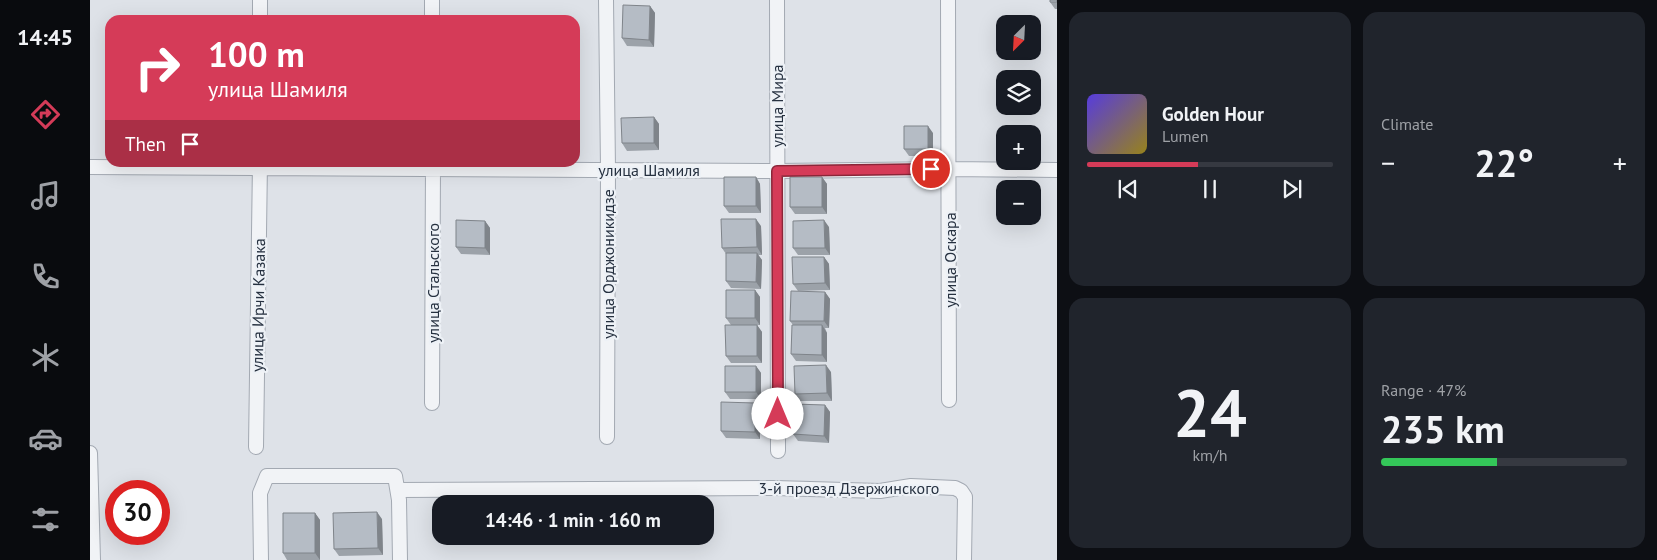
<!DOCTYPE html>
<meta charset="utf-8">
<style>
body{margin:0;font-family:"PT Sans",sans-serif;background:#20242c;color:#f1f3f6;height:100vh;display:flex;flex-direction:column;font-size:19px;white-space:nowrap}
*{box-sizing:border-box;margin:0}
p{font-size:16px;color:#9ea1a6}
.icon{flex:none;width:28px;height:28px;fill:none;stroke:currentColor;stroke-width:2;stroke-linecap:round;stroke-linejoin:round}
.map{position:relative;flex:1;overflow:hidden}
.details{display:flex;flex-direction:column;gap:12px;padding:12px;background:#0d0f14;width:600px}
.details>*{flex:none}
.guide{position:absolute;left:15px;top:15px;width:475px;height:152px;border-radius:15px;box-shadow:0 5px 20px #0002;background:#d53b58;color:#fff;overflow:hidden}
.needle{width:32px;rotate:204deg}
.controls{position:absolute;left:906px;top:15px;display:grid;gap:10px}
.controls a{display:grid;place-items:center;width:45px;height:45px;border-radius:10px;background:#171b24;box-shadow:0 5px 20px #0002;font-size:25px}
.speed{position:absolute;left:15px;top:480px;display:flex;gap:10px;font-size:25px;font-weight:700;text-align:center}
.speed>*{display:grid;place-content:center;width:65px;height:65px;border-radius:50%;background:#171b24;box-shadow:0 5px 20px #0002;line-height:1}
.speed .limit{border:8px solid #d22;background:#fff;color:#111}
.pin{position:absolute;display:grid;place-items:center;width:42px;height:42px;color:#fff;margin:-21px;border:2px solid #fff;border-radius:50%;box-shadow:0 1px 5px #0007}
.me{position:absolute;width:55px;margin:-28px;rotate:0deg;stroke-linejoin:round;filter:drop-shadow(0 0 4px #0008)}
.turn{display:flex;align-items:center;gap:18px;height:105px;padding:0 20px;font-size:22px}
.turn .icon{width:65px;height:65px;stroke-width:2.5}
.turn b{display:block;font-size:35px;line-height:42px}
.then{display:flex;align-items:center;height:48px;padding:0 20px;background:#0003;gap:10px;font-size:19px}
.big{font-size:38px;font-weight:700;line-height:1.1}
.details .tile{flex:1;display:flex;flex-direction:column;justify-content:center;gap:8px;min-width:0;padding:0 18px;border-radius:15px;background:#20242c}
.details .dial{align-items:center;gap:0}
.dial b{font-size:65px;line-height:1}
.song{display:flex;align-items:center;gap:15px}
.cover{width:60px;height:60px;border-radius:8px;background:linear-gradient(135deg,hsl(250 70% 55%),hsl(50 70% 35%))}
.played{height:5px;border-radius:2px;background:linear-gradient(90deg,#d53b58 45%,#363941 45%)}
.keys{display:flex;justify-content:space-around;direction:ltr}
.heat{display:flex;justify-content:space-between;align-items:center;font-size:28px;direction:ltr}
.charge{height:8px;border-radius:4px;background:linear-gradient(90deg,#34c759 47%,#363941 0)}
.details .tiles{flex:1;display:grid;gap:12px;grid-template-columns:repeat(2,1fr)}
.trip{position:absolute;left:342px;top:495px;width:282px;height:50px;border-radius:15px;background:#171b24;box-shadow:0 5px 20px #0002;font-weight:700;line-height:50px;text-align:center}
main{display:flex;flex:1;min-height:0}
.dock{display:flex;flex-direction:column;width:90px;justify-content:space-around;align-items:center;background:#090b0e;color:#9ea1a6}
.dock .icon{width:35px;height:35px}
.dock .current{color:#d53b58}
.dock b{font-size:22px;color:#f1f3f6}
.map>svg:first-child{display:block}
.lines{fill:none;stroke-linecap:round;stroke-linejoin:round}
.minor-casing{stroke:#a3a9b2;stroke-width:16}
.minor{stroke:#f1f3f6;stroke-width:14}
.wall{fill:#9ca2a9}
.shaded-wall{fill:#7f848a}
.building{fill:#b5bcc5;stroke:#7f848a}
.route-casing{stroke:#8a2639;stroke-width:12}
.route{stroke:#d53b58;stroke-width:9}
.labels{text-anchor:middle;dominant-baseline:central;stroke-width:4.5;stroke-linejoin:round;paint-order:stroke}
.street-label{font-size:16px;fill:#263140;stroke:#edf1f6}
</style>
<main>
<nav class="dock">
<b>14:45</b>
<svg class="icon current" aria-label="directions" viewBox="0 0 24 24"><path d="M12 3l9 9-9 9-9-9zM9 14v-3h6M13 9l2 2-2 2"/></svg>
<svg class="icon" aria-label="music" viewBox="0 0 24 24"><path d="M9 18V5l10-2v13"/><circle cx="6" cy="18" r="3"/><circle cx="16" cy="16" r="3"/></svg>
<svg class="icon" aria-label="phone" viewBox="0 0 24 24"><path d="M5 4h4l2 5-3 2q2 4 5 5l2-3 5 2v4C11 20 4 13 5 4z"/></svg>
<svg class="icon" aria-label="climate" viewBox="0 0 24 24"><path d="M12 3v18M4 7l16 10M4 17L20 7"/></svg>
<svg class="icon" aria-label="car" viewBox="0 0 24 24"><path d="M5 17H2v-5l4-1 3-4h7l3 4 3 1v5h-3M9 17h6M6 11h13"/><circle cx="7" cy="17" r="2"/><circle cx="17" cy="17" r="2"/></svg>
<svg class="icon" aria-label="filters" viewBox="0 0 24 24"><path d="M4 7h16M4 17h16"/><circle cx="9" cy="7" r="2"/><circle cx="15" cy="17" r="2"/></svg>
</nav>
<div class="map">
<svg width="967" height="560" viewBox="0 0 967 560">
<rect width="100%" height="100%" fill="#dee2e8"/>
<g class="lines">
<!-- minor casing -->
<g class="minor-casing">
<path id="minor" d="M342,0V20
M516,0L518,169L517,437
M687,0L688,451
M858,0L859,400
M170,20V0
M0,167L687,171L860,169L967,170
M342,403L343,162
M166,447L170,162
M0,453L3,560
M308,490L685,488L790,491L821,486L865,488L871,491L875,497L874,560
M171,560L170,493L177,476H305L309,500L310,560"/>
</g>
<!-- minor -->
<use href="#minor" class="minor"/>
</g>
<!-- wall -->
<path class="wall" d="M967,0V9H965L960,2Z
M560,6L565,13L564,47L537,46L532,38Z
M564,117L569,124V150L537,151L532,143Z
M843,133V156H819L814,149Z
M666,177L670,184L671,213H639L634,206Z
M732,177L737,184V214H705L700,207Z
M395,221L400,228V255L371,254L366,247Z
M671,226L672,255H668L672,260L671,289L641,288L636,281V254L632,248Z
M739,227L740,255H708L703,248Z
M734,257L739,264L740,290L708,291L703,284Z
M665,290L670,297V325H667L672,332V363H641L636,356L641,325L636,318Z
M735,292L740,299L739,328H735L737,333V362L706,361L701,354L703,325L700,321Z
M666,366L671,373V399H640L635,392Z
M741,372L742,401H710L705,394Z
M735,405L740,412L739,443L708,441L703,434Z
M670,410V439L636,438L631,431Z
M225,513L230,520V560H197L193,553Z
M292,519L293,555L249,556L244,549Z"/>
<!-- shaded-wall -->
<path class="shaded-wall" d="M560,6L565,13L564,47L559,40Z
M564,117L569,124V150L564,143Z
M838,126L843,133V156L838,149Z
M666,177L670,184L671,213L666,206Z
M732,177L737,184V214L732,207Z
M666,219L671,226L672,255L667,247Z
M734,220L739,227L740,255L735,248Z
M395,221L400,228V255L395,248Z
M667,253L672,260L671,289L666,282Z
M734,257L739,264L740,290L735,283Z
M665,290L670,297V325L665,318Z
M735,292L740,299L739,328L734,321Z
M667,325L672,332V363L667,356Z
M732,325L737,333V362L732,355Z
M736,365L741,372L742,401L737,393Z
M666,366L671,373V399L666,392Z
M665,403L670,410V439L665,432Z
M735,405L740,412L739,443L734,436Z
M287,512L292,519L293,555L288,548Z
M225,513L230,520V560L225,553Z"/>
<!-- building -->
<path class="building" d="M960,0H967V2H960Z
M533,5L560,6L559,40L532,38Z
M564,117V143H532L531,118Z
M814,126H838V149H814Z
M634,177H666V206H634Z
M700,177H732V207H700Z
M631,219H666L667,247L632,248Z
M366,220L395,221V248L366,247Z
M734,220L735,248H703V221Z
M636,253H667L666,282L636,281Z
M702,257H734L735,283L703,284Z
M636,290H665V318H636Z
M701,291L735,292L734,321H700Z
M635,325H667V356H636Z
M702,325H732V355L701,354Z
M736,365L737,393L705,394L704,366Z
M635,366H666V392H635Z
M631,402L665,403V432L631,431Z
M704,404L735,405L734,436L703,434Z
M287,512L288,548L244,549L243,513Z
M193,513H225V553H193Z"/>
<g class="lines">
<!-- route casing -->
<g class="route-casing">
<path id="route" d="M688,414L687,171L841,169"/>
</g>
<!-- route -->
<use href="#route" class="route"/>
</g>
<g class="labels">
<!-- street labels -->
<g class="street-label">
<text transform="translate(687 106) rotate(-90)">улица Мира</text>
<text x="559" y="170">улица Шамиля</text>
<text transform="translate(860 260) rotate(-90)">улица Оскара</text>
<text transform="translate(518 264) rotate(-90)">улица Орджоникидзе</text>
<text transform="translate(343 283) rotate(-90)">улица Стальского</text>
<text transform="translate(168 305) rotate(-89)">улица Ирчи Казака</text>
<text x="759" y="488">3-й проезд Дзержинского</text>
</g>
</g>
</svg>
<div class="controls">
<a><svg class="needle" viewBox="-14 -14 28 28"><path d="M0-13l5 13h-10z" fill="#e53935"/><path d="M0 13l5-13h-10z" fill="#9ea1a6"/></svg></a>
<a><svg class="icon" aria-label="layers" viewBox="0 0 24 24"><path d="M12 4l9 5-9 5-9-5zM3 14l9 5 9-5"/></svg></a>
<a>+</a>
<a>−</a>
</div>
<div class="speed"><div class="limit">30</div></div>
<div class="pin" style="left:841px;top:169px;background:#d93025"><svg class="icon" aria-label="arrive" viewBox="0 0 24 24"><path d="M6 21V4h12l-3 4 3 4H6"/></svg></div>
<svg class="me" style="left:688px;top:414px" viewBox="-20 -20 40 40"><circle r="19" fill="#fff"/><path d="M0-13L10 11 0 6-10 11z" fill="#d53b58"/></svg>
<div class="trip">14:46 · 1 min · 160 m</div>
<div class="guide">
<div class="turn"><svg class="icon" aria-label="right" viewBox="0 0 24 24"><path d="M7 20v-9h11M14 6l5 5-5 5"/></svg><div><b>100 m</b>улица Шамиля</div></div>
<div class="then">Then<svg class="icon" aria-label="arrive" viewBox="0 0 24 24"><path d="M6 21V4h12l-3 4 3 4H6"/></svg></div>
</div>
</div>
<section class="details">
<div class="tiles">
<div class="tile">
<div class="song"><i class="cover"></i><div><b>Golden Hour</b><p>Lumen</p></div></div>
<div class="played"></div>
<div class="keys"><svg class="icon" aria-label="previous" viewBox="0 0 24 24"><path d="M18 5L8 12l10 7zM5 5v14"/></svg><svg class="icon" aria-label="pause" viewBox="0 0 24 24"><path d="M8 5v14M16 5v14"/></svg><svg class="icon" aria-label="next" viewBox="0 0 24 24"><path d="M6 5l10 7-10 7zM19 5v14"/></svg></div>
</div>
<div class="tile"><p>Climate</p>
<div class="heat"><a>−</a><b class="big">22°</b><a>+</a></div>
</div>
<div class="tile dial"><b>24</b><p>km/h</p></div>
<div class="tile"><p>Range · 47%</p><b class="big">235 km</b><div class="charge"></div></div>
</div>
</section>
</main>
